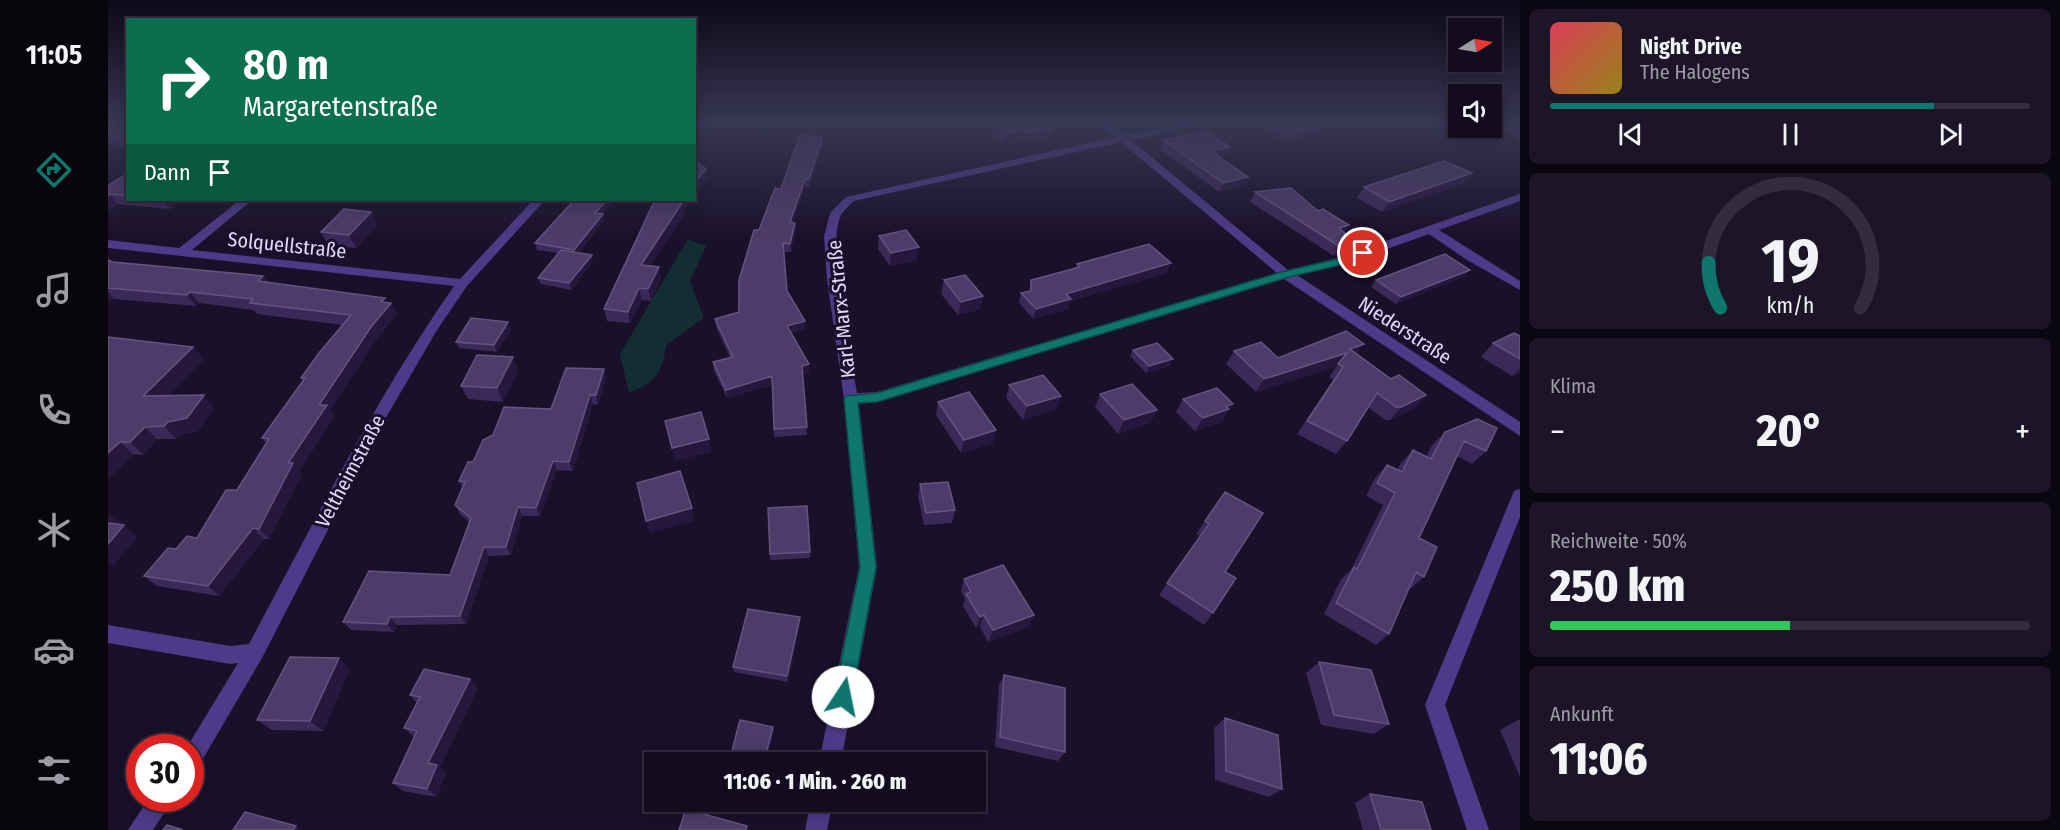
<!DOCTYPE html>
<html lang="de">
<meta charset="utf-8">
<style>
body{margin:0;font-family:"Fira Sans Condensed",sans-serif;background:#1c1528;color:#f1f3f6;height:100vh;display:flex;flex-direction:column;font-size:22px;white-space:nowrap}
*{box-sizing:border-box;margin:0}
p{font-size:20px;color:#9d9ba4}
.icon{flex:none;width:33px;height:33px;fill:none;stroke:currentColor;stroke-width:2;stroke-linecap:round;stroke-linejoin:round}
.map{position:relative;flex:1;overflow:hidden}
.details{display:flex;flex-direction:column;gap:9px;padding:9px;background:#0a0711;width:540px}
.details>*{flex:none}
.top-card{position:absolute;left:18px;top:18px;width:570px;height:183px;border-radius:0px;box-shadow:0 3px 15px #0003,0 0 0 2px #322c3d;background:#0b6e4f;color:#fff;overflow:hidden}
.needle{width:39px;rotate:79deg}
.buttons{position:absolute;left:1340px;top:18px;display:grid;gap:12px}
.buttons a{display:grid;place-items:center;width:54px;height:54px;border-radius:0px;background:#130c1f;box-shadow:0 3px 15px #0003,0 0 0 2px #322c3d;font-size:30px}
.speed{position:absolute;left:18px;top:734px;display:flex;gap:12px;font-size:30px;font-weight:700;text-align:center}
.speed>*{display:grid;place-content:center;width:78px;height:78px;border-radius:50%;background:#130c1f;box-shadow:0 3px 15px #0003,0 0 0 2px #322c3d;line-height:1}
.speed .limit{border:9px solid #d22;background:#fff;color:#111}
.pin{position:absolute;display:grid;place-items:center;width:51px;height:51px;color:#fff;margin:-26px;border:3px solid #fff;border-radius:50%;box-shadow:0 2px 6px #0007}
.me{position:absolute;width:66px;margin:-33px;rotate:11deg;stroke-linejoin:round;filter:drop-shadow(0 0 4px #0008)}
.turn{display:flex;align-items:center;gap:21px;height:126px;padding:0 18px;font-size:27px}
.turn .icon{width:78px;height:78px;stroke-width:2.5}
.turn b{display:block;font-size:42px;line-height:51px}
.then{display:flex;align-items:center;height:57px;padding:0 18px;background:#0003;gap:12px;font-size:22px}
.big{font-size:45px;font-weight:800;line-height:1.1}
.details .card{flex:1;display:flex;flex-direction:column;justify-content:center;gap:9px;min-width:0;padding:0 21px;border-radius:9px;background:#1c1528}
.details .dial{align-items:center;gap:0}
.dial svg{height:156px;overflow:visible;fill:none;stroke:#322c3d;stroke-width:7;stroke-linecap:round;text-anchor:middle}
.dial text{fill:#f1f3f6;stroke:none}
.song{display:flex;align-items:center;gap:18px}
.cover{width:72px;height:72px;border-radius:9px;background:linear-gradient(135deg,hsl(350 70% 55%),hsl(50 70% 35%))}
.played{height:6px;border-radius:3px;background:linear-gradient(90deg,#0f766e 80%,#322c3d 80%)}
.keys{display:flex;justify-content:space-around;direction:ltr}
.heat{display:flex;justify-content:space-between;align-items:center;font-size:33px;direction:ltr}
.charge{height:9px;border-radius:4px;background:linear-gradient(90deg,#34c759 50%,#322c3d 0)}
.trip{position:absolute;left:536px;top:752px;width:342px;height:60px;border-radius:0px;background:#130c1f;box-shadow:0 3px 15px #0003,0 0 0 2px #322c3d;font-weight:800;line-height:60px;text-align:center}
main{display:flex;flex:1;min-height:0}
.dock{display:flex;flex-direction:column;width:108px;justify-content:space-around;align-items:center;background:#08050c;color:#9d9ba4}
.dock .icon{width:42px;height:42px}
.dock .selected{color:#0f766e}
.dock b{font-size:27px;color:#f1f3f6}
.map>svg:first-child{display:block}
.green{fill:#132e33}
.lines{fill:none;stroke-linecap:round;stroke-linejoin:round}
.minor{fill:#4c3b88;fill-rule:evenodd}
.wall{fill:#3b2957}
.shaded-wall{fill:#26173d}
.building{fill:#4d3c69;stroke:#645480;stroke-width:1.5}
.route{fill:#0f766e;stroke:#0a4d48;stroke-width:1.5}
.labels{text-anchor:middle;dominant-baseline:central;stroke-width:6;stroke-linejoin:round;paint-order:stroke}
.street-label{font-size:20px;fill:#e3d8ff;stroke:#191029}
</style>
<main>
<nav class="dock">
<b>11:05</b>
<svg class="icon selected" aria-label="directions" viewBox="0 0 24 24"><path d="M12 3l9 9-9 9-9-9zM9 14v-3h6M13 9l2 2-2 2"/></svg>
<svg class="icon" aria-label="music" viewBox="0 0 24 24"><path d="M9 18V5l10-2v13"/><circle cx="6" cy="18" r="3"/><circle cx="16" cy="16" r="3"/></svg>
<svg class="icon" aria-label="phone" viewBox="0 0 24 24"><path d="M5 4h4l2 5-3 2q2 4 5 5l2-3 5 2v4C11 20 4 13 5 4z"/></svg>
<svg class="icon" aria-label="climate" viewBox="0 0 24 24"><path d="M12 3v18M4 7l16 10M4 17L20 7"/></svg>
<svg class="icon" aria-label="car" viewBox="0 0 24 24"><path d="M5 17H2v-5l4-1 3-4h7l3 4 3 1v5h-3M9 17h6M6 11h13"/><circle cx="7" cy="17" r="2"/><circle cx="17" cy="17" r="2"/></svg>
<svg class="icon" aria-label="filters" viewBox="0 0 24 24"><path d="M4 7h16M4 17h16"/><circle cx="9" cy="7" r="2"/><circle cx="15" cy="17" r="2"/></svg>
</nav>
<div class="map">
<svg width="1412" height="830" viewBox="0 0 1412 830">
<rect width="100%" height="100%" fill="#191029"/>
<!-- green -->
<path class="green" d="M580,239L598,246L582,281L596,318L559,344C552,374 551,380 521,393L512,354Z"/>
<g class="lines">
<!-- minor -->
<path class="minor" d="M991,123H1002L1017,135L1075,123H1093L1088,126L1023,140L1180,270L1229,258L1412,194V201L1331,230L1412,281V290L1359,260L1321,234L1237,264L1189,275L1412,422V436L1176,279L769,402L751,404L769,567L733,762H711L751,567L736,399L719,279L716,237L722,213L738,197L1007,137ZM1013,142L1169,273L769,392L749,393C743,355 718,246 733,215C736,210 742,205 746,201Z
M132,200H144L84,250L352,279L425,200H437L359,286L329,330L276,421L154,658L89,769L82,772V747H79L130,663L122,664L0,643V625L122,646L141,644C206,522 267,399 346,286L0,248V240L71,248Z
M1412,489V517L1337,705L1381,830H1359L1317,705L1404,496L1406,491Z
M41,798H66L45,830H20Z
M703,801H725L719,830H697Z"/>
</g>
<!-- wall -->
<path class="wall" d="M0,123H20V146L0,145Z
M877,123H937L944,130L942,139L916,143L914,140L895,144Z
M1146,123H1212L1210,133L1177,141Z
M1383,123H1412V139L1383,127Z
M1055,140L1119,155L1111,157L1140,177L1136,185L1111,192L1052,149Z
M715,145L701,187H697L685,222L687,223L688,231L683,252H676L679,291L697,329L683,333L701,373L695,374L699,435L666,437L664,385L619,398L606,371L605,362L622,358L608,327L607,319L631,312L651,230L673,189Z
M20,173V200H74L62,209L9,204L0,210L1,186Z
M1364,173L1356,183L1274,212L1249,198L1256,187Z
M1147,192L1247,242L1241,251L1226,256L1142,202Z
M507,200L493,214L496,220L471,253L485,261L463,290L433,284L430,278L450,253L429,250L427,243Z
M549,200H584L575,211L576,215L542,266L553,278L543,301L534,300L522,323L499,321L496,309Z
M269,225L248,248L220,245L213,232Z
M771,236L809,260L782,266L770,249Z
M0,260L5,262L155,276L160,282L277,298L279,303H283L289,314L269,338L222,410L227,416L191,471L194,474L161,539H156L111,596L49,586L36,576L68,549L89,538L129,490L158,443L154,438L195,381L193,378L235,325L149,314L146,310L91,303L88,306L6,299L0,304Z
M969,264L1059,273L962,301L960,309L925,319L911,303L913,293L921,292L923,280L967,269Z
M1357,276L1288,304L1263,287L1268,280Z
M836,280L875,296L872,309L850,315L833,294Z
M403,329L389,352L351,348L348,342Z
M1412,336V372L1404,376L1373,357L1385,343Z
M0,337L85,347L96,360L60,396L106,408L90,431L72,435L68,439H49L35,455L25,454L0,480Z
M1025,350L1062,366L1038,373L1022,356Z
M1126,351L1170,358L1248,354L1307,408L1282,420H1277L1260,407L1239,441L1228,454L1189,434L1225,380L1221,377L1229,366L1148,392L1118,364Z
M405,357L410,371L395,402L360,399L353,386Z
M496,369L498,379L490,405L485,404L465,471L449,470L432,516H414L403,555L381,556L358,624L289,625L286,632L243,630L235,622L342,575L361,522L352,514L347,505L354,487L351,481L365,462L443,409Z
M901,385L953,396L948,409L915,420L898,398Z
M992,394L1049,410L1042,423L1010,434L987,407Z
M1075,399L1125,404L1113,422L1087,431L1068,412Z
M830,402L885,443L853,453L828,415Z
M1337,432L1378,451L1364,464L1349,456L1311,538L1316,577L1302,589L1301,588L1281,634L1268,645L1216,614L1233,579L1243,570L1275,505L1258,496L1267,478L1279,465L1289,470L1293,463L1305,450L1318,457L1324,445Z
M812,484L847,510L844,523L816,525L810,497Z
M1117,492V572L1105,613L1096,625L1051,595L1092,536L1088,534Z
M660,508L702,552V558L662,560Z
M856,579L921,627L880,642L872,627L868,628L855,606L857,599L853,591Z
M692,617V623L680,682L626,672L625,667Z
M1211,662L1281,724L1266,734L1213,725L1198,673Z
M242,669L215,731L164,730L149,720Z
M896,675L957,752L950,761L887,747L891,685Z
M362,679L370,688L332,767L338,773L328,797L295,791L285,783L306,737L296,728L309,703L302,695Z
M1117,718L1174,789L1161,797L1107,780L1106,728Z
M1410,720H1412V777L1392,730Z
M1262,794L1323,830H1255L1247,803Z"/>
<!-- shaded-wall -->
<path class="shaded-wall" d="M1213,127L1210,133L1177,141L1180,135Z
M916,130L914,140L895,144L897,134Z
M944,130L942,139L916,143L918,133Z
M715,137V145L701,187V179Z
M1122,147L1119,155L1100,159L1103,151Z
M598,169L599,180L586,197V183Z
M1364,173L1356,183L1274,212L1281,202Z
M1140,177L1136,185L1111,192L1115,183Z
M697,179V187L682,231V222Z
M2,194L9,204L0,210V196Z
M55,200H74L62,209Z
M499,200H507L488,219L487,213Z
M573,200H584L575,211L576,215L535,277L533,265Z
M263,212L269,225L248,248L241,235Z
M495,214L496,220L468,256L466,250Z
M687,223L688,231L683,252L682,244Z
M1241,225L1235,235L1231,228Z
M1247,242L1241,251L1226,256L1232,247Z
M811,247L809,260L782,266L783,253Z
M484,255L485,261L463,290L461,283Z
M1063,263L1059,273L962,301L960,309L925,319L928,309L958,294Z
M551,267L553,278L543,301L540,289Z
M1362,270L1357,276L1288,304L1293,297Z
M155,276L163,287L150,281Z
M531,288L534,300L522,323L520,312Z
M0,292L6,299L0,304Z
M82,292L91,303L88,306L79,295Z
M875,296L872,309L850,315L853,302Z
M277,298L281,305L283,303L289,314L269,338L222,410L227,416L191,471L194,474L161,539L151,529L180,463L211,405Z
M697,321V329L679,334V326Z
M400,322L403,329L389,352L386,345Z
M1256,344L1246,357L1242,349Z
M85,347L96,360L47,409L35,396Z
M1239,353L1229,366L1148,392L1156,379Z
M405,357L410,371L395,402L389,388Z
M1065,359L1062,366L1038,373L1041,366Z
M701,364V373L694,375V366Z
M1412,368V372L1404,376Z
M496,369L498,379L490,405L488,395Z
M664,376V385L619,398L618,390Z
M96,395L106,408L90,431L72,435L68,439L56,426L60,422Z
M482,395L485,404L465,471L461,462Z
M1318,395L1307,408L1282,420L1293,407Z
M953,396L948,409L915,420L919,406Z
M1125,404L1113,422L1087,431L1095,418L1118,406Z
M1049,410L1042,423L1010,434L1016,420Z
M37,427L49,439L35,455L22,442Z
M888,430L885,443L853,453L856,440Z
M601,439L603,452L567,461L564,448Z
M12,442L25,454L0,480V453Z
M445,461L449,470L432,516L428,508Z
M410,507L414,516L403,555L398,547Z
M584,508L586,521L542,533L538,521Z
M1,512L15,524L6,533L0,528V513Z
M16,525L30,537L4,567L0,563V544Z
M145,528L156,539L111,596L100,586Z
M376,547L381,556L358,624L352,616Z
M876,615L872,627L868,628L872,617Z
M926,615L921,627L880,642L885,630Z
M282,617L289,625L286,632L279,624Z
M692,617V623L680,682L679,676Z
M231,658L242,669L215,731L202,721Z
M362,679L370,688L332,767L338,773L328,797L319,789L320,763Z
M665,727L666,732L658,762H656Z
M188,826L194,830H185Z"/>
<!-- building -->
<path class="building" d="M0,123H20V138L0,136Z
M887,123H937L944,130L918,133L916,130L897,134Z
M1160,123H1212L1213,127L1180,135Z
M1099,131L1122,147L1103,151L1140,177L1115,183L1055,140Z
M692,135L715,137L701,179H697L682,222L687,223L682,244L675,243L679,291L697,321L679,326L701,364L694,366L699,427L666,429L664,376L618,390L605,362L625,357L607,319L631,312V280L646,230H651L667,188L673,189Z
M586,160L598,169L586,183Z
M1336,161L1364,173L1281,202L1256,187Z
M20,173V196L2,194L0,196V186Z
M1183,188L1210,211L1215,209L1241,225L1231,228L1247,242L1232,247L1147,192Z
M466,200H499L487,213L495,214L466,250L427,243Z
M549,200H573L571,203H574L533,265L551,267L540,289L531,288L520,312L496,309L545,204Z
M236,209L263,212L241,235L213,232Z
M798,230L811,247L783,253L771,236Z
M1041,244L1063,263L958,294L963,299L928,309L913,293L923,291V280L972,267L969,264Z
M453,250L484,255L461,283L430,278Z
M1337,254L1362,270L1293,297L1268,280Z
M0,260L5,262L155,276L150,281L277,298L273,302L283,303L263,327L211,405H219L180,463H185L151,529L145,528L100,586L36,576L60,548L68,549L79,536L89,538L118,490H129L161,439L154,438L197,378H193L211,353L243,315L142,303L145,299L82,292L79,295L0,288Z
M857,275L875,296L853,302L836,280Z
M363,318L400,322L386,345L348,342Z
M1238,331L1256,344L1242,349L1283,379L1291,375L1318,395L1293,407H1288L1269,393L1239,441L1199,421L1235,367L1230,364L1239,353L1156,379L1126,351L1153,342L1170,358Z
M1406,333L1412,336V359L1385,343Z
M0,337L85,347L35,396L96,395L79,418L60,422L56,426L37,427L22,442H12L0,453Z
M1049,343L1065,359L1041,366L1025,350Z
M369,355L405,357L389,388L353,386Z
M458,368L496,369L488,395H482L461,462L445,461L428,508L410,507L398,547H376L352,616L282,617L279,624L235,622L261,571L342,575L363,518L347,505L357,482L351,481L360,462H365L375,440L385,435L396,407L443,409Z
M935,375L953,396L919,406L901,385Z
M1024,384L1049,410L1016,420L992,394Z
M1109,388L1125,404L1118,406L1121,409L1095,418L1075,399Z
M861,392L888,430L856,440L830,402Z
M593,412L601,439L564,448L557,421Z
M1369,419L1389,428L1378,451L1356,441L1311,538L1329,547L1316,577L1308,572L1281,634L1228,603L1246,567L1249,569L1287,493L1269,483L1279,465L1294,472L1305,450L1323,459L1337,432Z
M572,471L584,508L538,521L529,483Z
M840,482L847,510L818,513L812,484Z
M1117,492L1155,513L1117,572L1128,578L1105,613L1059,583L1101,524L1097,521Z
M699,506L702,552L662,554L660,508Z
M0,523L16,525L0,544Z
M895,565L926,615L885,630L876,615L872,617L858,594L863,592L856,579Z
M640,609L692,617L679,676L625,667Z
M182,657L231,658L202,721L149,720Z
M1211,662L1263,670L1281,724L1226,715Z
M316,669L362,679L320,763L329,765L319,789L285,783L309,731L296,728L312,697L302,695Z
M896,675L957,688V752L892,737Z
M1117,718L1170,735L1174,789L1118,771Z
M632,720L665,727L656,762H621Z
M1262,794L1314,802L1323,830H1273Z
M578,809L639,826L638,830H571Z
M137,812L188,826L185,830H125Z
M59,825L75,830H55Z"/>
<!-- sky -->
<linearGradient id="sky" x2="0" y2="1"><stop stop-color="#0e0917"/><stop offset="0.51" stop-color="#383754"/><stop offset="1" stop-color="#383754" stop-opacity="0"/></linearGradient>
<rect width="1412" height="239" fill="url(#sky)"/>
<!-- route -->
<path class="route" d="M1255,250L1260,253L1259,256L1237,264L1181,277L769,402L750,403L768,567L744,697L741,703L735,706L728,703L726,697L752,567L736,399L738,396L769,393L1174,272L1229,259Z"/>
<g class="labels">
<!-- street labels -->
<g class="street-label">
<text transform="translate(179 245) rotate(6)">Solquellstraße</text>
<text transform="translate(733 309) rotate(-96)">Karl-Marx-Straße</text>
<text transform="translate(1297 330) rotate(33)">Niederstraße</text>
<text transform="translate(242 471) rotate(-62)">Veltheimstraße</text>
</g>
</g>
</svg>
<div class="buttons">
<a><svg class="needle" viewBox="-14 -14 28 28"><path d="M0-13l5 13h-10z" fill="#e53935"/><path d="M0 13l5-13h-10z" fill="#9d9ba4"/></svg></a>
<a><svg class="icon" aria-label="sound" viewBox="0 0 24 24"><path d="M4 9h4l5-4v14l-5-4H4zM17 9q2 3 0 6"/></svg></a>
</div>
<div class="speed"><div class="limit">30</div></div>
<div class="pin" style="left:1255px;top:253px;background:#d93025"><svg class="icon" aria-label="arrive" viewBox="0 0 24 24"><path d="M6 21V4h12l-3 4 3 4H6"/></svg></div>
<svg class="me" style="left:735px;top:697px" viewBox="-20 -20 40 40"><circle r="19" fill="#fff"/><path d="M0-13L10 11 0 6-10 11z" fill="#0f766e"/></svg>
<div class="trip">11:06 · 1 Min. · 260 m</div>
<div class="top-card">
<div class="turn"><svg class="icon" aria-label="right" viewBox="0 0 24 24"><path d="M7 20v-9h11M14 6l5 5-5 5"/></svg><div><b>80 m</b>Margaretenstraße</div></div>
<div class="then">Dann<svg class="icon" aria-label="arrive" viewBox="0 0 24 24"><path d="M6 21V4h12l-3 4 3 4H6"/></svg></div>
</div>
</div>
<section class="details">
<div class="card">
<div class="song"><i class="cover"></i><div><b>Night Drive</b><p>The Halogens</p></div></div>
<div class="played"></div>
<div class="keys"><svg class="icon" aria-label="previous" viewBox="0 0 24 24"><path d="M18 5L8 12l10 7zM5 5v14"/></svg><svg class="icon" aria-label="pause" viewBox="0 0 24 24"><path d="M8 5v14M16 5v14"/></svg><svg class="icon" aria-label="next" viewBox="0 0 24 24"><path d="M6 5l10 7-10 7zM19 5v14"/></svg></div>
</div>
<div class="card dial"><svg viewBox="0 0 100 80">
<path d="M14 69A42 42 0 1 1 86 69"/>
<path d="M14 69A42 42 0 0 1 8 46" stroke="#0f766e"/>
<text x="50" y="56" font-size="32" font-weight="700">19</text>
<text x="50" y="72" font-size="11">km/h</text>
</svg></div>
<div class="card"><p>Klima</p>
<div class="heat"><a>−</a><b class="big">20°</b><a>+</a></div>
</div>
<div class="card"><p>Reichweite · 50%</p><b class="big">250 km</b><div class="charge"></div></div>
<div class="card"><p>Ankunft</p><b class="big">11:06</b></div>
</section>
</main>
